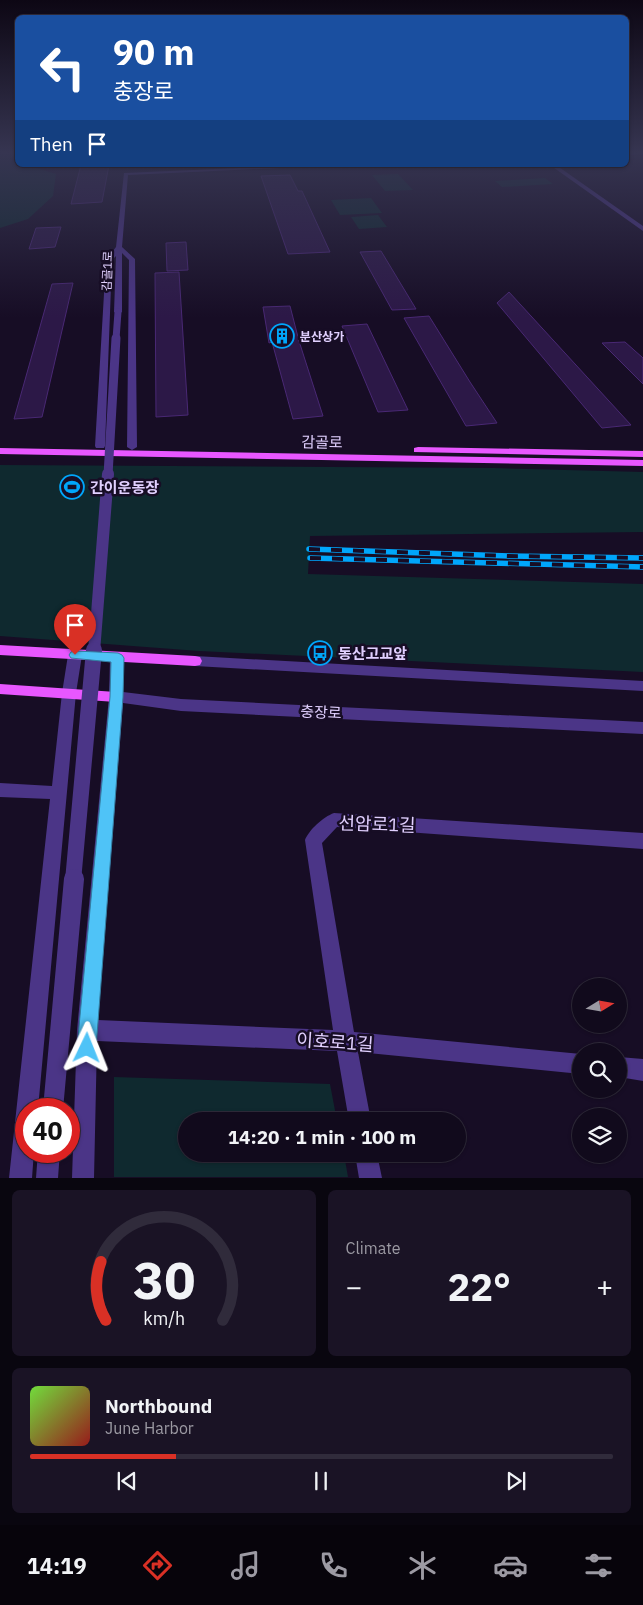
<!DOCTYPE html>
<meta charset="utf-8">
<style>
body{margin:0;font-family:"IBM Plex Sans","Noto Sans KR",sans-serif;background:#1a1325;color:#f1f3f6;height:100vh;display:flex;flex-direction:column;font-size:19px;white-space:nowrap}
*{box-sizing:border-box;margin:0}
p{font-size:16px;color:#9c9aa3}
.icon{flex:none;width:28px;height:28px;fill:none;stroke:currentColor;stroke-width:2;stroke-linecap:round;stroke-linejoin:round}
.map{position:relative;height:1178px;overflow:hidden}
.panel{display:flex;flex-direction:column;gap:12px;padding:12px;background:#09060f;flex:1}
.panel>*{flex:none}
.top-card{position:absolute;left:15px;top:15px;width:614px;height:152px;border-radius:8px;box-shadow:0 1px 4px #0004,0 0 0 1px #302b3b;background:#1a4fa0;color:#fff;overflow:hidden}
.needle{width:32px;rotate:79deg}
.fabs{position:absolute;left:572px;top:978px;display:grid;gap:10px}
.fabs a{display:grid;place-items:center;width:55px;height:55px;border-radius:50%;background:#110a1c;box-shadow:0 1px 4px #0004,0 0 0 1px #302b3b;font-size:25px}
.speed{position:absolute;left:15px;top:1098px;display:flex;gap:10px;font-size:25px;font-weight:700;text-align:center}
.speed>*{display:grid;place-content:center;width:65px;height:65px;border-radius:50%;background:#110a1c;box-shadow:0 1px 4px #0004,0 0 0 1px #302b3b;line-height:1}
.speed .limit{border:8px solid #d22;background:#fff;color:#111}
.pin{position:absolute;display:grid;place-items:center;width:42px;height:42px;color:#fff;margin:-51px -21px;border-radius:50% 50% 50% 0;rotate:-45deg;box-shadow:0 0 5px #0007}
.pin .icon{rotate:45deg}
.me{position:absolute;width:55px;margin:-28px;rotate:2deg;stroke-linejoin:round;filter:drop-shadow(0 0 4px #0008)}
.turn{display:flex;align-items:center;gap:18px;height:105px;padding:0 15px;font-size:22px}
.turn .icon{width:65px;height:65px;stroke-width:2.5}
.turn b{display:block;font-size:35px;line-height:42px}
.then{display:flex;align-items:center;height:48px;padding:0 15px;background:#0003;gap:10px;font-size:19px}
.big{font-size:38px;font-weight:700;line-height:1.1}
.panel .card{flex:1;display:flex;flex-direction:column;justify-content:center;gap:8px;min-width:0;padding:0 18px;border-radius:8px;background:#1a1325}
.panel .dial{align-items:center;gap:0}
.dial svg{height:130px;overflow:visible;fill:none;stroke:#302b3b;stroke-width:7;stroke-linecap:round;text-anchor:middle}
.dial text{fill:#f1f3f6;stroke:none}
.song{display:flex;align-items:center;gap:15px}
.cover{width:60px;height:60px;border-radius:8px;background:linear-gradient(135deg,hsl(100 70% 55%),hsl(0 70% 35%))}
.played{height:5px;border-radius:2px;background:linear-gradient(90deg,#d93025 25%,#302b3b 25%)}
.keys{display:flex;justify-content:space-around;direction:ltr}
.heat{display:flex;justify-content:space-between;align-items:center;font-size:28px;direction:ltr}
.panel .tiles{flex:1;display:grid;gap:12px;grid-template-columns:1fr 1fr}
.card:last-child{grid-column:span 2}
.trip{position:absolute;left:178px;top:1112px;width:288px;height:50px;border-radius:25px;background:#110a1c;box-shadow:0 1px 4px #0004,0 0 0 1px #302b3b;font-weight:700;line-height:50px;text-align:center}
.dock{display:flex;height:80px;justify-content:space-around;align-items:center;background:#07040b;color:#9c9aa3}
.dock .icon{width:35px;height:35px}
.dock .selected{color:#d93025}
.dock b{font-size:22px;color:#f1f3f6}
.map>svg:first-child{display:block}
.green{fill:#0f292f}
.building{fill:#2c1847;stroke:#492874}
.lines{fill:none;stroke-linecap:round;stroke-linejoin:round}
.minor{fill:#4b3587;fill-rule:evenodd}
.major{fill:#e857ff;fill-rule:evenodd}
.rail-casing{stroke:#00a6fb;stroke-width:5.5}
.rail{stroke:#170d25;stroke-width:4;stroke-dasharray:11;stroke-linecap:butt}
.minor-bridge-far4{stroke:#4b3587;stroke-width:7}
.minor-bridge-far3{stroke:#4b3587;stroke-width:9}
.minor-bridge-far2{stroke:#4b3587;stroke-width:12}
.minor-bridge-far1{stroke:#4b3587;stroke-width:16}
.minor-bridge{stroke:#4b3587;stroke-width:20}
.route{fill:#4fc3f7;stroke:#337fa1}
.labels{text-anchor:middle;dominant-baseline:central;stroke-width:5;stroke-linejoin:round;paint-order:stroke}
.far-street-label{font-size:12px;fill:#e1d0ff;stroke:#170d25}
.far-poi-label{font-size:12px;font-weight:bold;fill:#e1d0ff;stroke:#170d25;text-anchor:start}
.street-label{font-size:15px;fill:#e1d0ff;stroke:#170d25}
.poi-label{font-size:15px;font-weight:bold;fill:#e1d0ff;stroke:#170d25;text-anchor:start}
.near-street-label{font-size:18px;fill:#e1d0ff;stroke:#170d25}
</style>
<div class="map">
<svg width="643" height="1178" viewBox="0 0 643 1178">
<rect width="100%" height="100%" fill="#170d25"/>
<!-- green -->
<path class="green" d="M0,153H17L9,159L17,162L18,165H27L56,174L53,196L28,219L0,228Z
M398,174L413,190L385,191L372,175Z
M545,178L553,184L502,187L495,181Z
M371,198L382,213L340,215L331,200Z
M378,215L387,227L359,229L351,217Z
M0,465L494,468L643,472V532L310,536L308,574L643,584V672L199,651L0,636Z
M114,1077L330,1084L337,1121H186V1154H344L348,1177H114Z"/>
<!-- building -->
<path class="building" d="M81,165H109L102,202L71,204Z
M290,175L298,191H302L330,252L288,254L261,176Z
M61,227L55,247L29,249L36,228Z
M186,242L188,270L167,271L166,243Z
M381,251L416,309L392,310L360,252Z
M179,272L188,415L156,417L155,273Z
M73,283L42,417L14,419L52,284Z
M509,292L631,425L602,428L497,303Z
M290,306L299,341L323,416L293,419L272,342L269,343L263,307Z
M429,316L470,382L497,423L466,426L404,318Z
M367,324L408,410L378,412L342,326Z
M625,342L643,358V384L602,343Z"/>
<g class="lines">
<!-- minor -->
<path class="minor" d="M626,153H643V154L626,155Z
M304,165H343L128,175L122,247L135,259L137,447L132,450L127,447L129,260L122,253V312L118,314L114,312L116,256L112,260L105,446L104,448H96L95,446L106,260L116,247L124,173Z
M550,165H556L643,226V231Z
M75,650L80,652L82,655L76,693L38,1109H26V1151H34L32,1178H9L50,799L0,797V783L52,786L62,693L68,655L70,652Z
M117,653L122,655L124,658L123,692L181,699L643,722V734L181,711L123,703L98,1020L333,1030L305,840C309,830 323,817 334,813L643,833V849L337,827L322,843L354,1032L581,1054V1074L358,1052L371,1121H349L337,1051L97,1041L94,1178H72L77,1030L109,697L110,658L112,655Z
M195,656L643,681V691L195,666L190,665L188,661L190,657Z
M619,1057L643,1059V1081L619,1077Z
M38,1151H60L58,1178H36Z
M355,1154H377L382,1178H359Z"/>
<!-- major -->
<path class="major" d="M418,447L643,451V457L414,452V448Z
M0,448L643,460V466L0,454Z
M0,645L195,656L200,657L202,661L200,665L195,666L0,655Z
M0,684L116,692L121,693L123,697L121,701L116,702L0,694Z"/>
<!-- rail casing -->
<g class="rail-casing">
<path id="rail" d="M309,549L509,556L643,558
M310,558L643,567"/>
</g>
<!-- rail -->
<use href="#rail" class="rail"/>
<!-- minor-bridge-far4 -->
<path class="minor-bridge-far4" d="M116,339L118,312"/>
<!-- minor-bridge-far3 -->
<path class="minor-bridge-far3" d="M108,475L116,338"/>
<!-- minor-bridge-far2 -->
<path class="minor-bridge-far2" d="M94,652L108,474"/>
<!-- minor-bridge-far1 -->
<path class="minor-bridge-far1" d="M73,881L94,650"/>
<!-- minor-bridge -->
<path class="minor-bridge" d="M53,1109L74,879"/>
</g>
<!-- sky -->
<linearGradient id="sky" x2="0" y2="1"><stop stop-color="#0d0714"/><stop offset="0.48" stop-color="#363551"/><stop offset="1" stop-color="#363551" stop-opacity="0"/></linearGradient>
<rect width="643" height="318" fill="url(#sky)"/>
<!-- route -->
<path class="route" d="M75,651L118,653L122,655L124,658L123,697L96,1048L93,1055L87,1058L80,1055L77,1048L110,697L111,662L71,658L69,655L71,652Z"/>
<!-- icons -->
<defs>
<g id="building-ring" transform="scale(1.25)"><circle r="9.5" fill="#170d25" stroke="#00a6fb" stroke-width="1.5"/><path d="M-4-6H4V6H1V3H-1V6H-4ZM-2.5-4.3h1.7v1.8h-1.7ZM.8-4.3h1.7v1.8H.8ZM-2.5-1h1.7V.8h-1.7ZM.8-1h1.7V.8H.8Z" fill="#00a6fb"/></g>
<g id="stadium-ring" transform="scale(1.25)"><circle r="9.5" fill="#170d25" stroke="#00a6fb" stroke-width="1.5"/><path d="M0-5a6.5 5 0 1 0 0 10a6.5 5 0 1 0 0-10ZM-3.5-1.8h7v3.6h-7Z" fill="#00a6fb"/></g>
<g id="bus-ring" transform="scale(1.25)"><circle r="9.5" fill="#170d25" stroke="#00a6fb" stroke-width="1.5"/><path d="M-5-6H5V4H4V6H2V4H-2V6H-4V4H-5ZM-3.5-4V0h7V-4ZM-3.5 1.2v1.5H-2V1.2ZM2 1.2v1.5H3.5V1.2Z" fill="#00a6fb"/></g>
</defs>
<g fill-rule="evenodd">
<use href="#building-ring" x="282" y="336"/>
<use href="#stadium-ring" x="72" y="487"/>
<use href="#bus-ring" x="320" y="653"/>
</g>
<g class="labels">
<!-- far-street labels -->
<g class="far-street-label">
<text transform="translate(107 271) rotate(-88)">감골1로</text>
</g>
<!-- far-poi labels -->
<g class="far-poi-label">
<text x="300" y="336">분산상가</text>
</g>
<!-- street labels -->
<g class="street-label">
<text transform="translate(322 442) rotate(1)">감골로</text>
<text transform="translate(321 712) rotate(3)">충장로</text>
</g>
<!-- poi labels -->
<g class="poi-label">
<text x="90" y="487">간이운동장</text>
<text x="338" y="653">동산고교앞</text>
</g>
<!-- near-street labels -->
<g class="near-street-label">
<text transform="translate(377 824) rotate(2)">선암로1길</text>
<text transform="translate(335 1042) rotate(4)">이호로1길</text>
</g>
</g>
</svg>
<div class="fabs">
<a><svg class="needle" viewBox="-14 -14 28 28"><path d="M0-13l5 13h-10z" fill="#e53935"/><path d="M0 13l5-13h-10z" fill="#9c9aa3"/></svg></a>
<a><svg class="icon" aria-label="search" viewBox="0 0 24 24"><circle cx="10" cy="10" r="6"/><path d="M15 15l6 6"/></svg></a>
<a><svg class="icon" aria-label="layers" viewBox="0 0 24 24"><path d="M12 4l9 5-9 5-9-5zM3 14l9 5 9-5"/></svg></a>
</div>
<div class="speed"><div class="limit">40</div></div>
<div class="pin" style="left:75px;top:655px;background:#d93025"><svg class="icon" aria-label="arrive" viewBox="0 0 24 24"><path d="M6 21V4h12l-3 4 3 4H6"/></svg></div>
<svg class="me" style="left:87px;top:1048px" viewBox="-20 -20 40 40"><path d="M0-17L14 15 0 8-14 15z" fill="#4fc3f7" stroke="#fff" stroke-width="4"/></svg>
<div class="trip">14:20 · 1 min · 100 m</div>
<div class="top-card">
<div class="turn"><svg class="icon" aria-label="left" viewBox="0 0 24 24"><path d="M17 20v-9H6M10 6l-5 5 5 5"/></svg><div><b>90 m</b>충장로</div></div>
<div class="then">Then<svg class="icon" aria-label="arrive" viewBox="0 0 24 24"><path d="M6 21V4h12l-3 4 3 4H6"/></svg></div>
</div>
</div>
<section class="panel">
<div class="tiles">
<div class="card dial"><svg viewBox="0 0 100 80">
<path d="M14 69A42 42 0 1 1 86 69"/>
<path d="M14 69A42 42 0 0 1 11 33" stroke="#d93025"/>
<text x="50" y="56" font-size="32" font-weight="700">30</text>
<text x="50" y="72" font-size="11">km/h</text>
</svg></div>
<div class="card"><p>Climate</p>
<div class="heat"><a>−</a><b class="big">22°</b><a>+</a></div>
</div>
<div class="card">
<div class="song"><i class="cover"></i><div><b>Northbound</b><p>June Harbor</p></div></div>
<div class="played"></div>
<div class="keys"><svg class="icon" aria-label="previous" viewBox="0 0 24 24"><path d="M18 5L8 12l10 7zM5 5v14"/></svg><svg class="icon" aria-label="pause" viewBox="0 0 24 24"><path d="M8 5v14M16 5v14"/></svg><svg class="icon" aria-label="next" viewBox="0 0 24 24"><path d="M6 5l10 7-10 7zM19 5v14"/></svg></div>
</div>
</div>
</section>
<nav class="dock">
<b>14:19</b>
<svg class="icon selected" aria-label="directions" viewBox="0 0 24 24"><path d="M12 3l9 9-9 9-9-9zM9 14v-3h6M13 9l2 2-2 2"/></svg>
<svg class="icon" aria-label="music" viewBox="0 0 24 24"><path d="M9 18V5l10-2v13"/><circle cx="6" cy="18" r="3"/><circle cx="16" cy="16" r="3"/></svg>
<svg class="icon" aria-label="phone" viewBox="0 0 24 24"><path d="M5 4h4l2 5-3 2q2 4 5 5l2-3 5 2v4C11 20 4 13 5 4z"/></svg>
<svg class="icon" aria-label="climate" viewBox="0 0 24 24"><path d="M12 3v18M4 7l16 10M4 17L20 7"/></svg>
<svg class="icon" aria-label="car" viewBox="0 0 24 24"><path d="M5 17H2v-5l4-1 3-4h7l3 4 3 1v5h-3M9 17h6M6 11h13"/><circle cx="7" cy="17" r="2"/><circle cx="17" cy="17" r="2"/></svg>
<svg class="icon" aria-label="filters" viewBox="0 0 24 24"><path d="M4 7h16M4 17h16"/><circle cx="9" cy="7" r="2"/><circle cx="15" cy="17" r="2"/></svg>
</nav>
